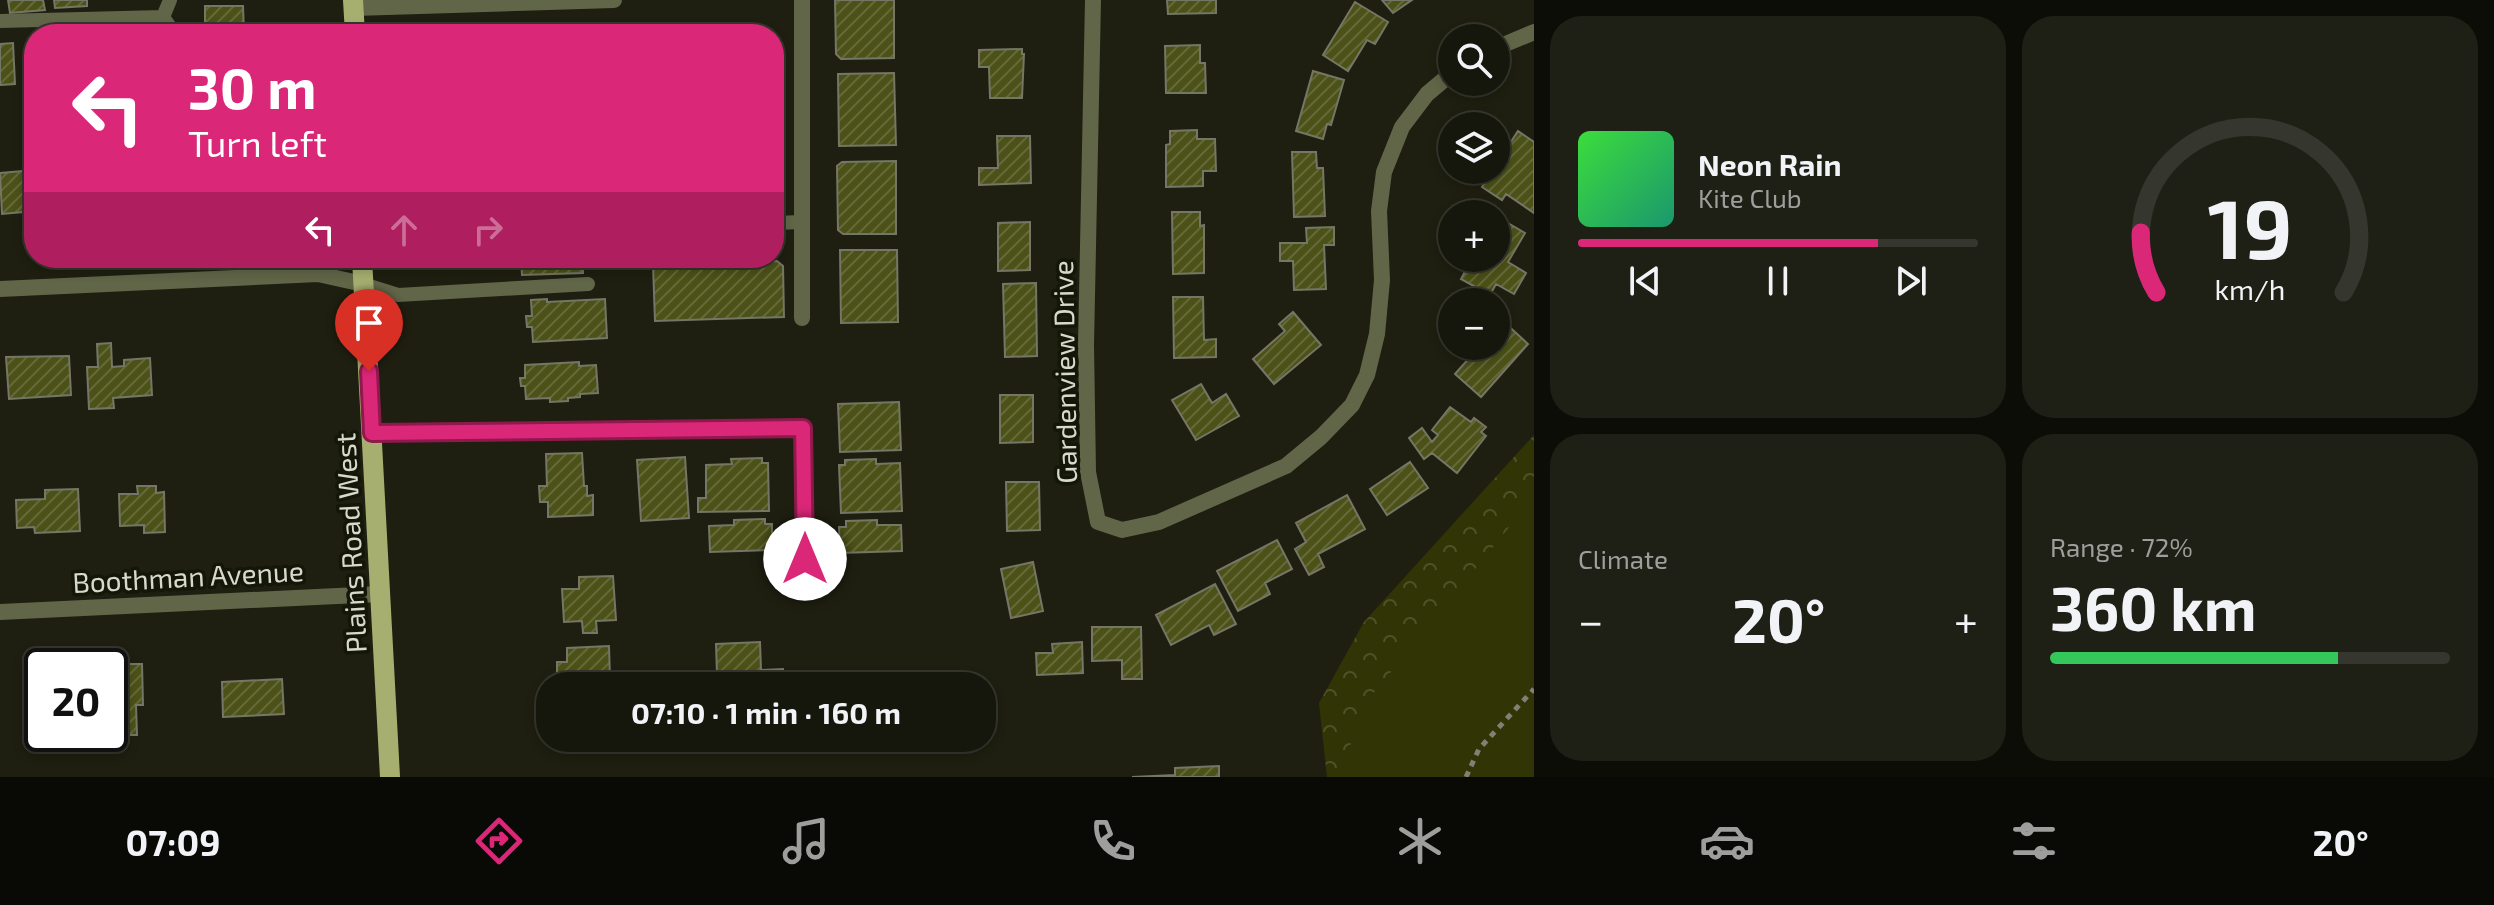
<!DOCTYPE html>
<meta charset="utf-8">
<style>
body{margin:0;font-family:"Exo 2",sans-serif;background:#1f2015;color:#f1f3f6;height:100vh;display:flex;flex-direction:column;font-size:30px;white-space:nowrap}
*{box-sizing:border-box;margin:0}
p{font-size:26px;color:#9e9f9d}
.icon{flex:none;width:44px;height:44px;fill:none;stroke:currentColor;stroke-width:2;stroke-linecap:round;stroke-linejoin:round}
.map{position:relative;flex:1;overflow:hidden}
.details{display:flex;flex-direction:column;gap:16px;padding:16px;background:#0c0d07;width:960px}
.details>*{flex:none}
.guide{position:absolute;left:24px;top:24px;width:760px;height:244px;border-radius:32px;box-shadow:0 4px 12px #0003,0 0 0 2px #35362d;background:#db2777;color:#fff;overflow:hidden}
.controls{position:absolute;left:1438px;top:24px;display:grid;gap:16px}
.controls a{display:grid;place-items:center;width:72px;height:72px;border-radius:50%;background:#16170c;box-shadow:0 4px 12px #0003,0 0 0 2px #35362d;font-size:40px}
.speed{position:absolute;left:24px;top:648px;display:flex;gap:16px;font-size:40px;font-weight:700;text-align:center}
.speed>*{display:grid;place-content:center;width:104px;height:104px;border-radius:50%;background:#16170c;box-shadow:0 4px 12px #0003,0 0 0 2px #35362d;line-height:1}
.speed .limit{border:4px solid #111;border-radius:12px;background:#fff;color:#111}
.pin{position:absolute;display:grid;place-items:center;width:68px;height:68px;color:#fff;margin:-82px -34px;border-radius:50% 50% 50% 0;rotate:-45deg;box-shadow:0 0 8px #0007}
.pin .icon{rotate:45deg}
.me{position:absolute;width:88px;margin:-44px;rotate:0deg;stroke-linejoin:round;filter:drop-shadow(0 0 6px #0008)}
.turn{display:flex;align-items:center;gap:28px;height:168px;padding:0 32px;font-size:36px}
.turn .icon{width:104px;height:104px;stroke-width:2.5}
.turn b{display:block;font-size:56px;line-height:68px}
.lanes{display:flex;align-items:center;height:76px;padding:0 32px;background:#0003;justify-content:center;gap:40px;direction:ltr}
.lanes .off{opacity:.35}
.big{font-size:60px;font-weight:700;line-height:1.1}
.details .card{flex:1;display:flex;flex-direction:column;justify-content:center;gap:12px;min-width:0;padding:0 28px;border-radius:32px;background:#1f2015}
.details .dial{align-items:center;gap:0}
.dial svg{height:208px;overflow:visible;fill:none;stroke:#35362d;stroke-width:7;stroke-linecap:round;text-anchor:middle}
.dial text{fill:#f1f3f6;stroke:none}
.song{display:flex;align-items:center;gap:24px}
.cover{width:96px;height:96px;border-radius:12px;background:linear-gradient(135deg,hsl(120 70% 55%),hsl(160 70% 35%))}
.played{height:8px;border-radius:4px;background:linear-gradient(90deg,#db2777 75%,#35362d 75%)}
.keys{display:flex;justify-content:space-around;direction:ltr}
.heat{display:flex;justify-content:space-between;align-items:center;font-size:44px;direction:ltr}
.charge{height:12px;border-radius:6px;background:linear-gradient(90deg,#34c759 72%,#35362d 0)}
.details .tiles{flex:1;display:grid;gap:16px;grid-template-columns:repeat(2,1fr)}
.trip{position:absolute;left:536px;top:672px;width:460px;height:80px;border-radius:32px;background:#16170c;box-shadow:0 4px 12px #0003,0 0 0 2px #35362d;font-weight:700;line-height:80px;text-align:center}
.menu{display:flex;height:128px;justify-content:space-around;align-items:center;background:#090905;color:#9e9f9d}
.menu .icon{width:56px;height:56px}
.menu .active{color:#db2777}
.menu b{font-size:36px;color:#f1f3f6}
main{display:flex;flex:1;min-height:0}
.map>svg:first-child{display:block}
.forest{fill:url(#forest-crowns)}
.green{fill:#313505}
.building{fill:url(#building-hatch);stroke:#747765;stroke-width:2}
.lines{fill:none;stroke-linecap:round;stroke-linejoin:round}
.path{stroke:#808174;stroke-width:5;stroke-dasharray:6 6;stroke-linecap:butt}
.service{stroke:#626648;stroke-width:14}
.minor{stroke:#626648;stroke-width:16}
.primary{stroke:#a7af70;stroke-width:20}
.route-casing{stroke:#8e194d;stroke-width:20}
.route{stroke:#db2777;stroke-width:14}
.labels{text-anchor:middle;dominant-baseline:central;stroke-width:7;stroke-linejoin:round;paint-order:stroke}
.street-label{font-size:28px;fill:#d7d8ce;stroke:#141607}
</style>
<main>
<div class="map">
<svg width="1534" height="777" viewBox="0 0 1534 777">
<defs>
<pattern id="forest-crowns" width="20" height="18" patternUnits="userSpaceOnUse" patternTransform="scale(2)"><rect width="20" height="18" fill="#313505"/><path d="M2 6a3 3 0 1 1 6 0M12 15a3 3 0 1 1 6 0" fill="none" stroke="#4e5228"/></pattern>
<pattern id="building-hatch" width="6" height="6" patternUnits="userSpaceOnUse" patternTransform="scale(2)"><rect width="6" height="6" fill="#4c5117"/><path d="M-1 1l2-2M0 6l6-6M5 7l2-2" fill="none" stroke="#656938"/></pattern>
</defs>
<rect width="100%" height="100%" fill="#1e1f10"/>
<!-- forest -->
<path class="forest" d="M1534,435V777H1327L1319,703L1364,622Z"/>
<!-- green -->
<path class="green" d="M1534,497V777H1343L1358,712Z"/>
<!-- building -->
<path class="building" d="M8,0H43L45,10L10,13Z
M54,0H87V6L55,8Z
M835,0H894V58L841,59L836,54Z
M1167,0H1216V13L1168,14Z
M1382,0H1412L1393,13Z
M1355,2L1388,22L1375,44L1367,40L1348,71L1323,55Z
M205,6H243L244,34H205Z
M755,31V34H634L635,33Z
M13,43L15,84L0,85V44Z
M1200,45V63H1205L1206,93H1166L1165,46Z
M1022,49V54H1024L1022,98H990L989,67H979V50Z
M34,56V91H28L26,57Z
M1313,71L1344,80L1331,125L1327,124L1323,139L1296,131Z
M894,73L896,145L839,146L838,74Z
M777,130L779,182L774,185V131Z
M1197,130V139H1215L1216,171H1203V186L1166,187V145L1170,144V131Z
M1518,131L1534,142V213L1506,194L1502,200L1482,187L1493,170H1496V165Z
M997,136H1030L1031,183L979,185V168H998Z
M1292,152H1316L1317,168H1323L1325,216L1294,217Z
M896,161V234H843L838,230L837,166L842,162Z
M34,170V211L2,214L0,173Z
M1471,202L1492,214H1465Z
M1172,212H1200V226L1204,225V273L1173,274Z
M1496,216L1525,233L1508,262L1526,273L1514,294L1496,284L1490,295L1461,279L1472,258H1496Z
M1030,222V270L998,271V223Z
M1334,227V245H1324L1326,289L1294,290L1293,261H1280V243H1307L1306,228Z
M840,250H897L898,322L841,323Z
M521,258H582L583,273L522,275Z
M777,261L783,266L784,317L655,321L653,265Z
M1036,283L1037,356L1005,357L1003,284Z
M1173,297H1203L1204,340L1216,339V357L1174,358Z
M547,299V302L605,299L607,338L533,342L532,327H527L526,316H532L531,300Z
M1293,312L1321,345L1274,384L1253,359L1285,331L1279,324Z
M1503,321L1528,344L1481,397L1455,374L1480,346H1496V329Z
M111,343L112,367L124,366V360L150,358L152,395L113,398L114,408L89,409L87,367H98L97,344Z
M69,356L71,395L9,399L6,357Z
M579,362V366L596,365L598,393L580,394V397L568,398V401L550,402V398L526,399L525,386H521L520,378H525V365Z
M1201,384L1212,403L1226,394L1239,416L1196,440L1172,400Z
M1000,395H1033V442L1000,443Z
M899,402L901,450L840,452L838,404Z
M1450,407L1471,422L1474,418L1486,427L1481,432L1486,436L1457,473L1432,453L1424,459L1409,438L1422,428L1432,442L1438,435L1432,430Z
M582,453L584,486H587V496L593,495V515L548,517V502H540L539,486H547L546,454Z
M685,457L689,518L641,521L637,460Z
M762,458V463H768L769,511L698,512V498H706V465L732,464L731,459Z
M876,459V464L900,463L902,511L841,513L839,465H845V460Z
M1410,462L1428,488L1387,515L1370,489Z
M1006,482H1039L1040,530L1007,531Z
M137,486H156V493L164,492L165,532L144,533V525L120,526L119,494H138Z
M78,489L80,531L35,533L34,527L17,528L16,500L45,499V490Z
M1347,495L1365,529L1318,554L1324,567L1309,575L1295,549L1306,542L1296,523Z
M765,519V524H772V550L710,552L709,526L734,525V520Z
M877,520V525H901L902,551L840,553L839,527H846V521Z
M1277,540L1292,569L1265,583L1270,594L1238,611L1217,571Z
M1033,562L1043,611L1011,618L1001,569Z
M613,576L616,620L596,621L597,633H583L582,621L564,622L562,589H579V577Z
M1215,584L1236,624L1214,635L1209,625L1171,645L1156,615Z
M1092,627H1141L1142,679H1122V660L1092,661Z
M760,642L761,670L783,669V686H743L742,673L717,674L716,644Z
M1082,642L1083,673L1037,675L1036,653H1053L1052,644Z
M609,646L610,679L557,681V662H567V648Z
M111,664H142L143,705H136L137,735H126V739L95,740V734H110Z
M282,679L284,714L223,717L222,682Z
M39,681H42V728H41Z
M1219,766V777H1132L1175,775V768Z"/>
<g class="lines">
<!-- path -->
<path class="path" d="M1466,777L1479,749L1534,689"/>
<!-- service -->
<path class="service" d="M163,17L175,34
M0,21L163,17L170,0
M774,223L802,222
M363,284L398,295L588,284
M372,433L803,428L805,559"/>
<!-- minor -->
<path class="minor" d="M1093,0L1086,345L1088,472L1098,522L1122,530L1159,522L1286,466L1321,437L1352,405L1367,375L1377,334L1382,280L1379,211L1384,172L1402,127L1427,94L1452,73
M354,8L614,0
M1496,48L1534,32
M0,289L318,274L363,284
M802,318V0
M0,612L379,594"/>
<!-- primary -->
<path class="primary" d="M353,0L355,34
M362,258L390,777"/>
</g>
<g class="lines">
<!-- route casing -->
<g class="route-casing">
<path id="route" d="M369,371L372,433L803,428L805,559"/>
</g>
<!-- route -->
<use href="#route" class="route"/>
</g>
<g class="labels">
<!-- street labels -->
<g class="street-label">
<text transform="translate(1064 372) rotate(-91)">Gardenview Drive</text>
<text transform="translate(350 543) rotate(-93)">Plains Road West</text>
<text transform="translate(188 576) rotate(-3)">Boothman Avenue</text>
</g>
</g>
</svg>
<div class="controls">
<a><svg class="icon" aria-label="search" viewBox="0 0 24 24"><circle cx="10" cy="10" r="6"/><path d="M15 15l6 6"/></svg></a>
<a><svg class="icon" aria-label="layers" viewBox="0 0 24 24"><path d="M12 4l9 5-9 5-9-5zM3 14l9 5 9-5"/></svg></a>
<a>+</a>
<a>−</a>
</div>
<div class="speed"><div class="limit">20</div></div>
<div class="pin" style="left:369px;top:371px;background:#d93025"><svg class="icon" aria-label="arrive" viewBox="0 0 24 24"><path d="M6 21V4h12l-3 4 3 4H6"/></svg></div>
<svg class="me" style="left:805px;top:559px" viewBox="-20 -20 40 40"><circle r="19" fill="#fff"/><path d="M0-13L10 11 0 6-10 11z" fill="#db2777"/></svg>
<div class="trip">07:10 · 1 min · 160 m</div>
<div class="guide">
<div class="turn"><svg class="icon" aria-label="left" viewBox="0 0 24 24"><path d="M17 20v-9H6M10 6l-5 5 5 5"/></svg><div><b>30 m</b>Turn left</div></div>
<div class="lanes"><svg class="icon" aria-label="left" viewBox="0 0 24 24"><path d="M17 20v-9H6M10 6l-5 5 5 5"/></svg><svg class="icon off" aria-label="ahead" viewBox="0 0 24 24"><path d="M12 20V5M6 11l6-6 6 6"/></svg><svg class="icon off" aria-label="right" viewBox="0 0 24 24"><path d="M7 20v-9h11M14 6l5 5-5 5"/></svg></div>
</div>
</div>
<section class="details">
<div class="tiles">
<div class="card">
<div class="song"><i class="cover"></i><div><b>Neon Rain</b><p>Kite Club</p></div></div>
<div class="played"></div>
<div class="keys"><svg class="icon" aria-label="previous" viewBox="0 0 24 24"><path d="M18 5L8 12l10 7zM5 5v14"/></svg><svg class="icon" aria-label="pause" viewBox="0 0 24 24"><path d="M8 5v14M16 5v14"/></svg><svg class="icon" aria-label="next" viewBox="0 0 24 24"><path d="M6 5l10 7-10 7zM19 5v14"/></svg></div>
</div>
<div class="card dial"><svg viewBox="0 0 100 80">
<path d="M14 69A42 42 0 1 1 86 69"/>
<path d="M14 69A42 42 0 0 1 8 46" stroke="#db2777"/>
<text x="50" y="56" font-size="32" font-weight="700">19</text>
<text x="50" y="72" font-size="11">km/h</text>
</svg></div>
<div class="card"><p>Climate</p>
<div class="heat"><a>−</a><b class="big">20°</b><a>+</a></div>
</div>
<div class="card"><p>Range · 72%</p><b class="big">360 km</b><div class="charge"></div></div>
</div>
</section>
</main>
<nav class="menu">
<b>07:09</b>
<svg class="icon active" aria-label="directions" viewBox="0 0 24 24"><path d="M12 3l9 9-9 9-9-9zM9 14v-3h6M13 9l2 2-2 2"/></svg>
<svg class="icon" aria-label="music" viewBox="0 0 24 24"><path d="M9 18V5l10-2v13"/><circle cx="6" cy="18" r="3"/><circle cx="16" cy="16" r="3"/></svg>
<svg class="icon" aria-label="phone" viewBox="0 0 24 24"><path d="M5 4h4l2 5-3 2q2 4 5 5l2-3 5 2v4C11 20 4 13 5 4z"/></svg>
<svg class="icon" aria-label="climate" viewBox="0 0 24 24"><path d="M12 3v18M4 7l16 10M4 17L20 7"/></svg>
<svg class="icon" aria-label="car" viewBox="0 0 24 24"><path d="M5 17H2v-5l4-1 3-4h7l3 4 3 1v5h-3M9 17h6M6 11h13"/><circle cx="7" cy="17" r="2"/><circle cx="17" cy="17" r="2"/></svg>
<svg class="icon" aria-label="filters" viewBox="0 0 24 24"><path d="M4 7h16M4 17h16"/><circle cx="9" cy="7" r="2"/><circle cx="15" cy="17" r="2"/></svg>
<b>20°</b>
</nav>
